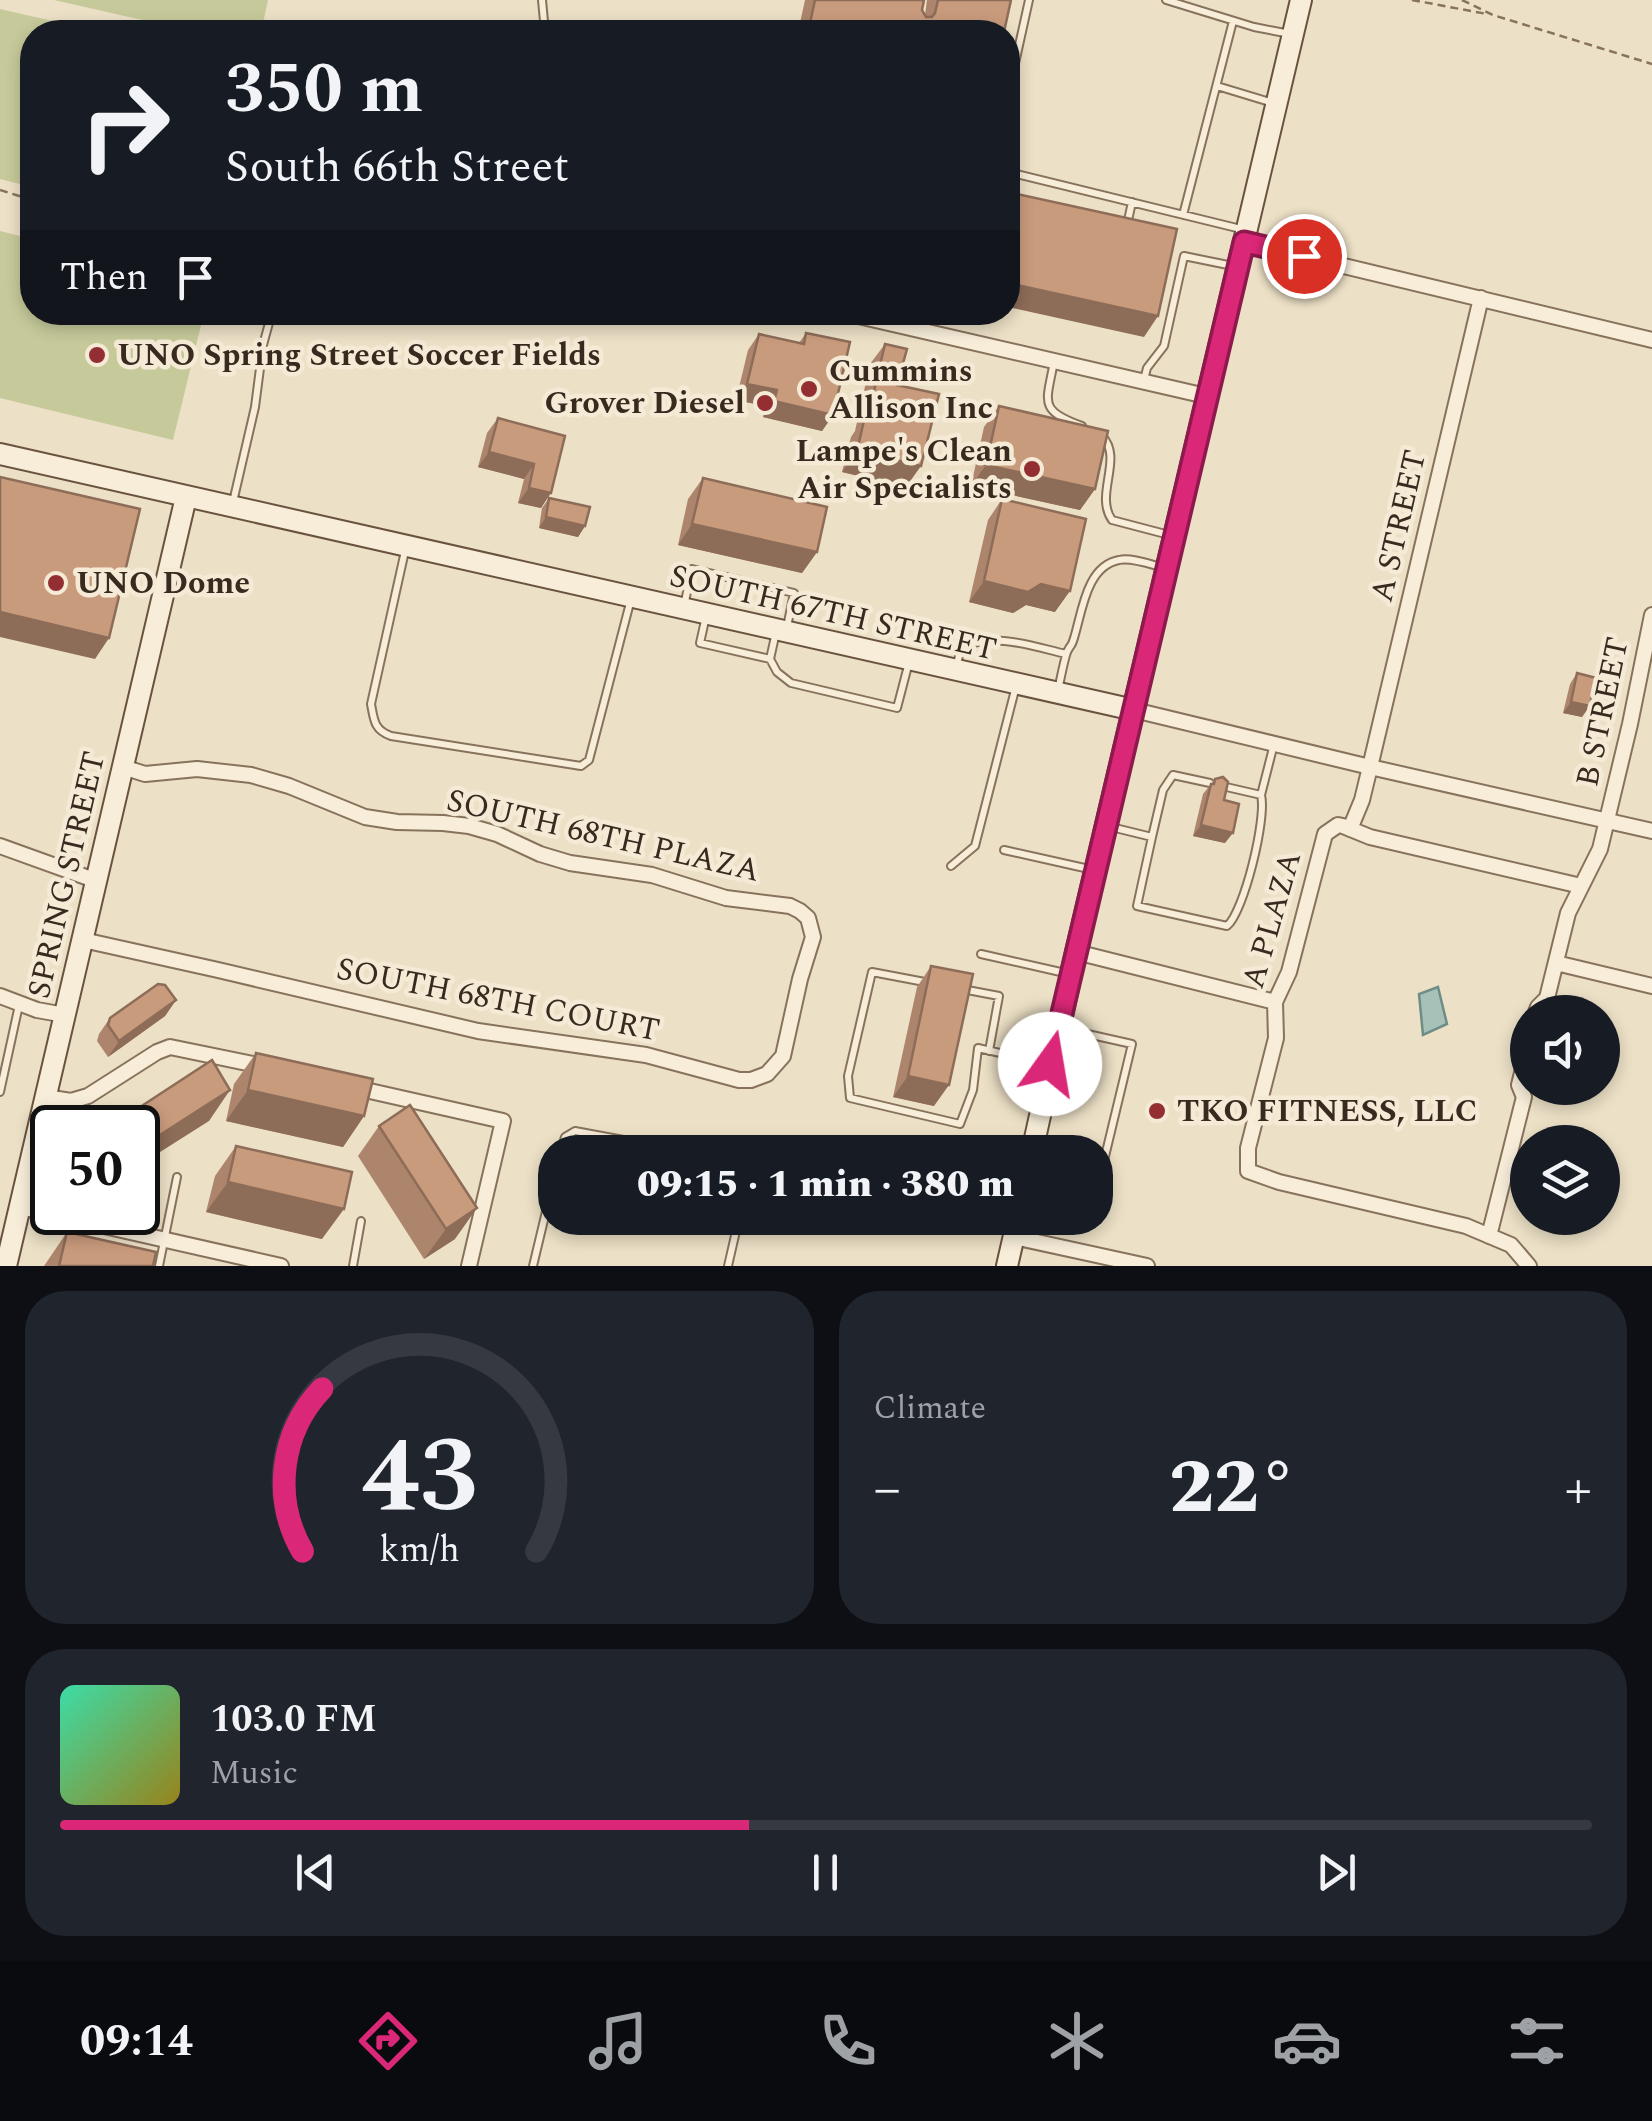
<!DOCTYPE html>
<meta charset="utf-8">
<style>
body{margin:0;font-family:Spectral,serif;background:#20242c;color:#f1f3f6;height:100vh;display:flex;flex-direction:column;font-size:38px;white-space:nowrap}
*{box-sizing:border-box;margin:0}
p{font-size:32px;color:#9ea1a6}
.icon{flex:none;width:55px;height:55px;fill:none;stroke:currentColor;stroke-width:2;stroke-linecap:round;stroke-linejoin:round}
.map{position:relative;height:1266px;overflow:hidden}
.sheet{display:flex;flex-direction:column;gap:25px;padding:25px;background:#0d0f14;flex:1}
.sheet>*{flex:none}
.top-card{position:absolute;left:20px;top:20px;width:1000px;height:305px;border-radius:40px;box-shadow:0 5px 15px #0003;background:#171b24;color:#f1f3f6;overflow:hidden}
.fabs{position:absolute;left:1510px;top:995px;display:grid;gap:20px}
.fabs a{display:grid;place-items:center;width:110px;height:110px;border-radius:50%;background:#171b24;box-shadow:0 5px 15px #0003;font-size:50px}
.speed{position:absolute;left:30px;top:1105px;display:flex;gap:20px;font-size:50px;font-weight:700;text-align:center}
.speed>*{display:grid;place-content:center;width:130px;height:130px;border-radius:50%;background:#171b24;box-shadow:0 5px 15px #0003;line-height:1}
.speed .limit{border:5px solid #111;border-radius:15px;background:#fff;color:#111}
.pin{position:absolute;display:grid;place-items:center;width:85px;height:85px;color:#fff;margin:-42px;border:5px solid #fff;border-radius:50%;box-shadow:0 2px 10px #0007}
.me{position:absolute;width:110px;margin:-55px;rotate:13deg;stroke-linejoin:round;filter:drop-shadow(0 0 8px #0008)}
.turn{display:flex;align-items:center;gap:35px;height:210px;padding:0 40px;font-size:45px}
.turn .icon{width:130px;height:130px;stroke-width:2.5}
.turn b{display:block;font-size:70px;line-height:85px}
.then{display:flex;align-items:center;height:95px;padding:0 40px;background:#0003;gap:20px;font-size:38px}
.big{font-size:75px;font-weight:800;line-height:1.1}
.sheet .widget{flex:1;display:flex;flex-direction:column;justify-content:center;gap:15px;min-width:0;padding:0 35px;border-radius:40px;background:#20242c}
.sheet .dial{align-items:center;gap:0}
.dial svg{height:260px;overflow:visible;fill:none;stroke:#363941;stroke-width:7;stroke-linecap:round;text-anchor:middle}
.dial text{fill:#f1f3f6;stroke:none}
.song{display:flex;align-items:center;gap:30px}
.cover{width:120px;height:120px;border-radius:15px;background:linear-gradient(135deg,hsl(160 70% 55%),hsl(50 70% 35%))}
.played{height:10px;border-radius:5px;background:linear-gradient(90deg,#db2777 45%,#363941 45%)}
.keys{display:flex;justify-content:space-around;direction:ltr}
.heat{display:flex;justify-content:space-between;align-items:center;font-size:55px;direction:ltr}
.sheet .tiles{flex:1;display:grid;gap:25px;grid-template-columns:1fr 1fr}
.widget:last-child{grid-column:span 2}
.trip{position:absolute;left:538px;top:1135px;width:575px;height:100px;border-radius:40px;background:#171b24;box-shadow:0 5px 15px #0003;font-weight:800;line-height:100px;text-align:center}
.tab-bar{display:flex;height:160px;justify-content:space-around;align-items:center;background:#090b0e;color:#9ea1a6}
.tab-bar .icon{width:70px;height:70px}
.tab-bar .selected{color:#db2777}
.tab-bar b{font-size:45px;color:#f1f3f6}
.map>svg:first-child{display:block}
.green{fill:#c6ca9a}
.water{fill:#a7c0b8;stroke:#6e8e85;stroke-width:2.5}
.lines{fill:none;stroke-linecap:round;stroke-linejoin:round}
.lane-casing{stroke:#87725c;stroke-width:10}
.street-casing{stroke:#87725c;stroke-width:18}
.secondary-casing{stroke:#69533f;stroke-width:24}
.path{stroke:#87725c;stroke-width:2.5;stroke-dasharray:8 5;stroke-linecap:butt}
.lane{stroke:#f7edd9;stroke-width:6}
.street{stroke:#f7edd9;stroke-width:14}
.secondary{stroke:#f7edd9;stroke-width:20}
.wall{fill:#ad856c}
.shaded-wall{fill:#8d6c58}
.building{fill:#c99b7d;stroke:#8d6c58;stroke-width:2.5}
.route-casing{stroke:#8e194d;stroke-width:25}
.route{stroke:#db2777;stroke-width:18}
.poi-dot{fill:#932f33;stroke:#f4ead5;stroke-width:4}
.labels{text-anchor:middle;dominant-baseline:central;stroke-width:9;stroke-linejoin:round;paint-order:stroke}
.poi-label{font-size:32px;font-weight:bold;fill:#382a1f;stroke:#f4ead5;text-anchor:start}
.street-label{font-size:32px;fill:#382a1f;stroke:#f4ead5}
</style>
<div class="map">
<svg width="1652" height="1266" viewBox="0 0 1652 1266">
<rect width="100%" height="100%" fill="#ece0c6"/>
<!-- green -->
<path class="green" d="M54,0H268L261,32H195Z
M0,9L101,32H32V187L0,179Z
M0,231L32,239V312L204,313L173,440L0,398Z"/>
<!-- water -->
<path class="water" d="M1438,987L1447,1024L1423,1035L1419,994Z"/>
<g class="lines">
<!-- lane casing -->
<g class="lane-casing">
<path id="lane" d="M542,0L545,32
M1166,0L1254,27L1290,34
M1217,86L1273,103
M1008,95L1029,0
M1008,172L1245,230
M1183,215L1233,21
M1127,225L1132,202
M1054,361C1047,402 1037,410 1082,426
M1144,380L1147,368L1164,346L1184,256L1233,266
M1102,436C1124,458 1094,495 1112,520L1173,536
M233,502L255,407L263,345L272,312
M405,551L371,704C374,720 374,730 391,736L581,766L589,760L631,599
M684,606L692,569L794,593L787,627
M706,616L700,643L770,659L776,632
M770,659L777,672L791,683L897,708L909,662
M956,668L961,648C992,631 1035,647 1066,654
M1058,690C1061,678 1063,664 1067,652C1072,642 1071,648 1074,638C1082,613 1086,566 1119,560C1132,557 1152,565 1165,568
M1222,786L1261,795L1274,744
M1107,826L1152,837L1163,790L1173,775L1210,783
M1152,837L1137,906L1227,926C1244,912 1267,818 1261,795
M1004,850L1089,869
M951,866L975,846L1016,686
M981,954L1065,973
M930,983L872,972L848,1076L850,1098L960,1124L973,1090L978,1048L1049,1064
M962,989L999,996L989,1051
M1065,1029L1132,1044L1101,1173
M0,1092L19,1005
M560,1152L565,1137L575,1131L688,1152
M159,1266L177,1177
M353,1266L361,1221
M533,1266L555,1174
M728,1266L739,1218"/>
</g>
<!-- street casing -->
<g class="street-casing">
<path id="street" d="M1244,242L1652,340
M841,312L1206,396
M1134,710L1370,767L1652,831
M1350,829L1362,800L1370,767L1481,298
M0,846L97,881
M83,940L218,970L478,1031L646,1055L739,1080H751L767,1074L783,1056L800,979L813,937L808,918L800,911L790,906L726,898L652,875L570,863L540,854L497,834L469,826L443,823L397,822L365,817L289,786L251,775L197,769L145,774L123,767
M1076,952L1275,1002
M1556,963L1652,986
M0,996L37,1010L65,1015
M1536,1012L1538,1007L1547,998L1568,913L1600,849L1630,724L1652,615
M352,1087L503,1121L469,1266
M45,1097L71,1101L88,1096L157,1052L170,1047L267,1067
M20,1207L281,1266
M1489,1236L1524,1097L1519,1085L1528,1049
M1014,1237L1147,1266
M1529,1266L1511,1245L1466,1226L1279,1182L1248,1171V1148L1276,1038L1275,1002L1289,972L1325,834L1338,825L1343,826L1370,837L1581,886"/>
</g>
<!-- secondary casing -->
<g class="secondary-casing">
<path id="secondary" d="M0,454L1134,710
M1032,1152L1076,952L1301,0
M6,1266L186,497
M1007,1266L1018,1218"/>
</g>
<!-- path -->
<path class="path" d="M1412,0L1487,14
M1462,0L1493,15L1652,64
M0,190L32,200"/>
<!-- lane -->
<use href="#lane" class="lane"/>
<!-- street -->
<use href="#street" class="street"/>
<!-- secondary -->
<use href="#secondary" class="secondary"/>
</g>
<!-- wall -->
<path class="wall" d="M805,0H924L922,10L925,15L927,0H1011L1004,32H798Z
M806,333L833,415L822,431L763,417L765,406L736,400L748,350L759,334L799,343Z
M885,344L897,385L906,487L842,472L851,437L855,431L870,364Z
M999,406L1095,489L1080,510L971,486L984,427Z
M498,418L565,436L541,508L518,503L524,479L478,467L487,433Z
M703,478L817,552L802,573L678,545L688,499Z
M549,498L585,526L578,537L539,528L542,508Z
M1002,499L1055,612L1026,605L1013,613L969,602L988,520Z
M1577,673L1582,717L1563,713L1570,684Z
M1215,779L1224,800L1225,843L1193,836L1203,794Z
M931,966L934,1106L893,1097L917,987Z
M176,1000L165,1016L108,1057L97,1041L99,1034L110,1018Z
M256,1053L364,1116L343,1147L226,1121L234,1084Z
M379,1126L455,1239L424,1259L358,1156Z
M236,1146L322,1239L206,1212L215,1176Z
M67,1232L153,1266H44Z"/>
<!-- shaded-wall -->
<path class="shaded-wall" d="M1008,283L1158,316L1144,337L1008,307Z
M747,384L777,390L765,406L736,400Z
M774,401L833,415L822,431L763,417Z
M857,451L921,466L906,487L842,472Z
M489,452L534,464L524,479L478,467Z
M986,465L1095,489L1080,510L971,486Z
M529,488L551,493L541,508L518,503Z
M546,517L585,526L578,537L539,528Z
M692,524L817,552L802,573L678,545Z
M984,581L1041,584L1070,591L1055,612L1026,605L1013,613L969,602Z
M0,612L109,638L95,659L0,637Z
M1571,702L1590,706L1582,717L1563,713Z
M1201,825L1233,833L1225,843L1193,836Z
M176,1000L165,1016L108,1057L119,1041Z
M908,1076L949,1085L934,1106L893,1097Z
M230,1090L209,1121L138,1166V1149Z
M248,1090L364,1116L343,1147L226,1121Z
M228,1182L344,1209L322,1239L206,1212Z
M477,1208L455,1239L424,1259L446,1229Z"/>
<!-- building -->
<path class="building" d="M815,0H924L922,10L926,17H932L935,13L938,0H1011L1004,32H808Z
M1008,192L1177,229L1158,316L1008,283Z
M806,333L850,342L833,415L774,401L777,390L747,384L759,334L804,344Z
M885,344L907,349L897,385L939,394L921,466L857,451L865,416L868,417Z
M999,406L1108,431L1095,489L986,465Z
M498,418L565,436L551,493L529,488L534,464L489,452Z
M0,477L140,509L109,638L0,612Z
M703,478L827,507L817,552L692,524Z
M549,498L590,507L585,526L546,517Z
M1002,499L1086,519L1070,591L1041,584L1028,592L984,581Z
M1577,673L1596,678L1590,706L1571,702Z
M1223,777L1228,782L1224,800L1239,804L1233,833L1201,825L1211,784H1214L1215,779Z
M931,966L973,974L949,1085L908,1076Z
M158,984L165,985L176,1000L119,1041L108,1025L110,1018Z
M256,1053L373,1079L364,1116L248,1090Z
M212,1060L230,1090L138,1149V1128H108Z
M410,1105L477,1208L446,1229L379,1126Z
M236,1146L352,1172L344,1209L228,1182Z
M67,1232L156,1252L153,1266H59Z"/>
<g class="lines">
<!-- route casing -->
<g class="route-casing">
<path id="route" d="M1050,1064L1244,242L1304,256"/>
</g>
<!-- route -->
<use href="#route" class="route"/>
</g>
<!-- markers -->
<g class="poi-dot">
<circle cx="97" cy="355" r="10"/>
<circle cx="809" cy="389" r="10"/>
<circle cx="765" cy="403" r="10"/>
<circle cx="1032" cy="469" r="10"/>
<circle cx="56" cy="583" r="10"/>
<circle cx="1157" cy="1111" r="10"/>
</g>
<g class="labels">
<!-- poi labels -->
<g class="poi-label">
<text x="117" y="355">UNO Spring Street Soccer Fields</text>
<text x="829" y="371">Cummins<tspan x="829" dy="37">Allison Inc</tspan></text>
<text x="745" y="403" text-anchor="end">Grover Diesel</text>
<text x="1012" y="451" text-anchor="end">Lampe's Clean<tspan x="1012" dy="37">Air Specialists</tspan></text>
<text x="76" y="583">UNO Dome</text>
<text x="1177" y="1111">TKO FITNESS, LLC</text>
</g>
<!-- street labels -->
<g class="street-label">
<text transform="translate(1399 526) rotate(-77)">A STREET</text>
<text transform="translate(833 613) rotate(13)">SOUTH 67TH STREET</text>
<text transform="translate(1603 712) rotate(-78)">B STREET</text>
<text transform="translate(603 836) rotate(13)">SOUTH 68TH PLAZA</text>
<text transform="translate(67 875) rotate(-77)">SPRING STREET</text>
<text transform="translate(1272 920) rotate(-74)">A PLAZA</text>
<text transform="translate(498 1000) rotate(11)">SOUTH 68TH COURT</text>
</g>
</g>
</svg>
<div class="fabs">
<a><svg class="icon" aria-label="sound" viewBox="0 0 24 24"><path d="M4 9h4l5-4v14l-5-4H4zM17 9q2 3 0 6"/></svg></a>
<a><svg class="icon" aria-label="layers" viewBox="0 0 24 24"><path d="M12 4l9 5-9 5-9-5zM3 14l9 5 9-5"/></svg></a>
</div>
<div class="speed"><div class="limit">50</div></div>
<div class="pin" style="left:1304px;top:256px;background:#d93025"><svg class="icon" aria-label="arrive" viewBox="0 0 24 24"><path d="M6 21V4h12l-3 4 3 4H6"/></svg></div>
<svg class="me" style="left:1050px;top:1064px" viewBox="-20 -20 40 40"><circle r="19" fill="#fff"/><path d="M0-13L10 11 0 6-10 11z" fill="#db2777"/></svg>
<div class="trip">09:15 · 1 min · 380 m</div>
<div class="top-card">
<div class="turn"><svg class="icon" aria-label="right" viewBox="0 0 24 24"><path d="M7 20v-9h11M14 6l5 5-5 5"/></svg><div><b>350 m</b>South 66th Street</div></div>
<div class="then">Then<svg class="icon" aria-label="arrive" viewBox="0 0 24 24"><path d="M6 21V4h12l-3 4 3 4H6"/></svg></div>
</div>
</div>
<section class="sheet">
<div class="tiles">
<div class="widget dial"><svg viewBox="0 0 100 80">
<path d="M14 69A42 42 0 1 1 86 69"/>
<path d="M14 69A42 42 0 0 1 20 19" stroke="#db2777"/>
<text x="50" y="56" font-size="32" font-weight="700">43</text>
<text x="50" y="72" font-size="11">km/h</text>
</svg></div>
<div class="widget"><p>Climate</p>
<div class="heat"><a>−</a><b class="big">22°</b><a>+</a></div>
</div>
<div class="widget">
<div class="song"><i class="cover"></i><div><b>103.0 FM</b><p>Music</p></div></div>
<div class="played"></div>
<div class="keys"><svg class="icon" aria-label="previous" viewBox="0 0 24 24"><path d="M18 5L8 12l10 7zM5 5v14"/></svg><svg class="icon" aria-label="pause" viewBox="0 0 24 24"><path d="M8 5v14M16 5v14"/></svg><svg class="icon" aria-label="next" viewBox="0 0 24 24"><path d="M6 5l10 7-10 7zM19 5v14"/></svg></div>
</div>
</div>
</section>
<nav class="tab-bar">
<b>09:14</b>
<svg class="icon selected" aria-label="directions" viewBox="0 0 24 24"><path d="M12 3l9 9-9 9-9-9zM9 14v-3h6M13 9l2 2-2 2"/></svg>
<svg class="icon" aria-label="music" viewBox="0 0 24 24"><path d="M9 18V5l10-2v13"/><circle cx="6" cy="18" r="3"/><circle cx="16" cy="16" r="3"/></svg>
<svg class="icon" aria-label="phone" viewBox="0 0 24 24"><path d="M5 4h4l2 5-3 2q2 4 5 5l2-3 5 2v4C11 20 4 13 5 4z"/></svg>
<svg class="icon" aria-label="climate" viewBox="0 0 24 24"><path d="M12 3v18M4 7l16 10M4 17L20 7"/></svg>
<svg class="icon" aria-label="car" viewBox="0 0 24 24"><path d="M5 17H2v-5l4-1 3-4h7l3 4 3 1v5h-3M9 17h6M6 11h13"/><circle cx="7" cy="17" r="2"/><circle cx="17" cy="17" r="2"/></svg>
<svg class="icon" aria-label="filters" viewBox="0 0 24 24"><path d="M4 7h16M4 17h16"/><circle cx="9" cy="7" r="2"/><circle cx="15" cy="17" r="2"/></svg>
</nav>
